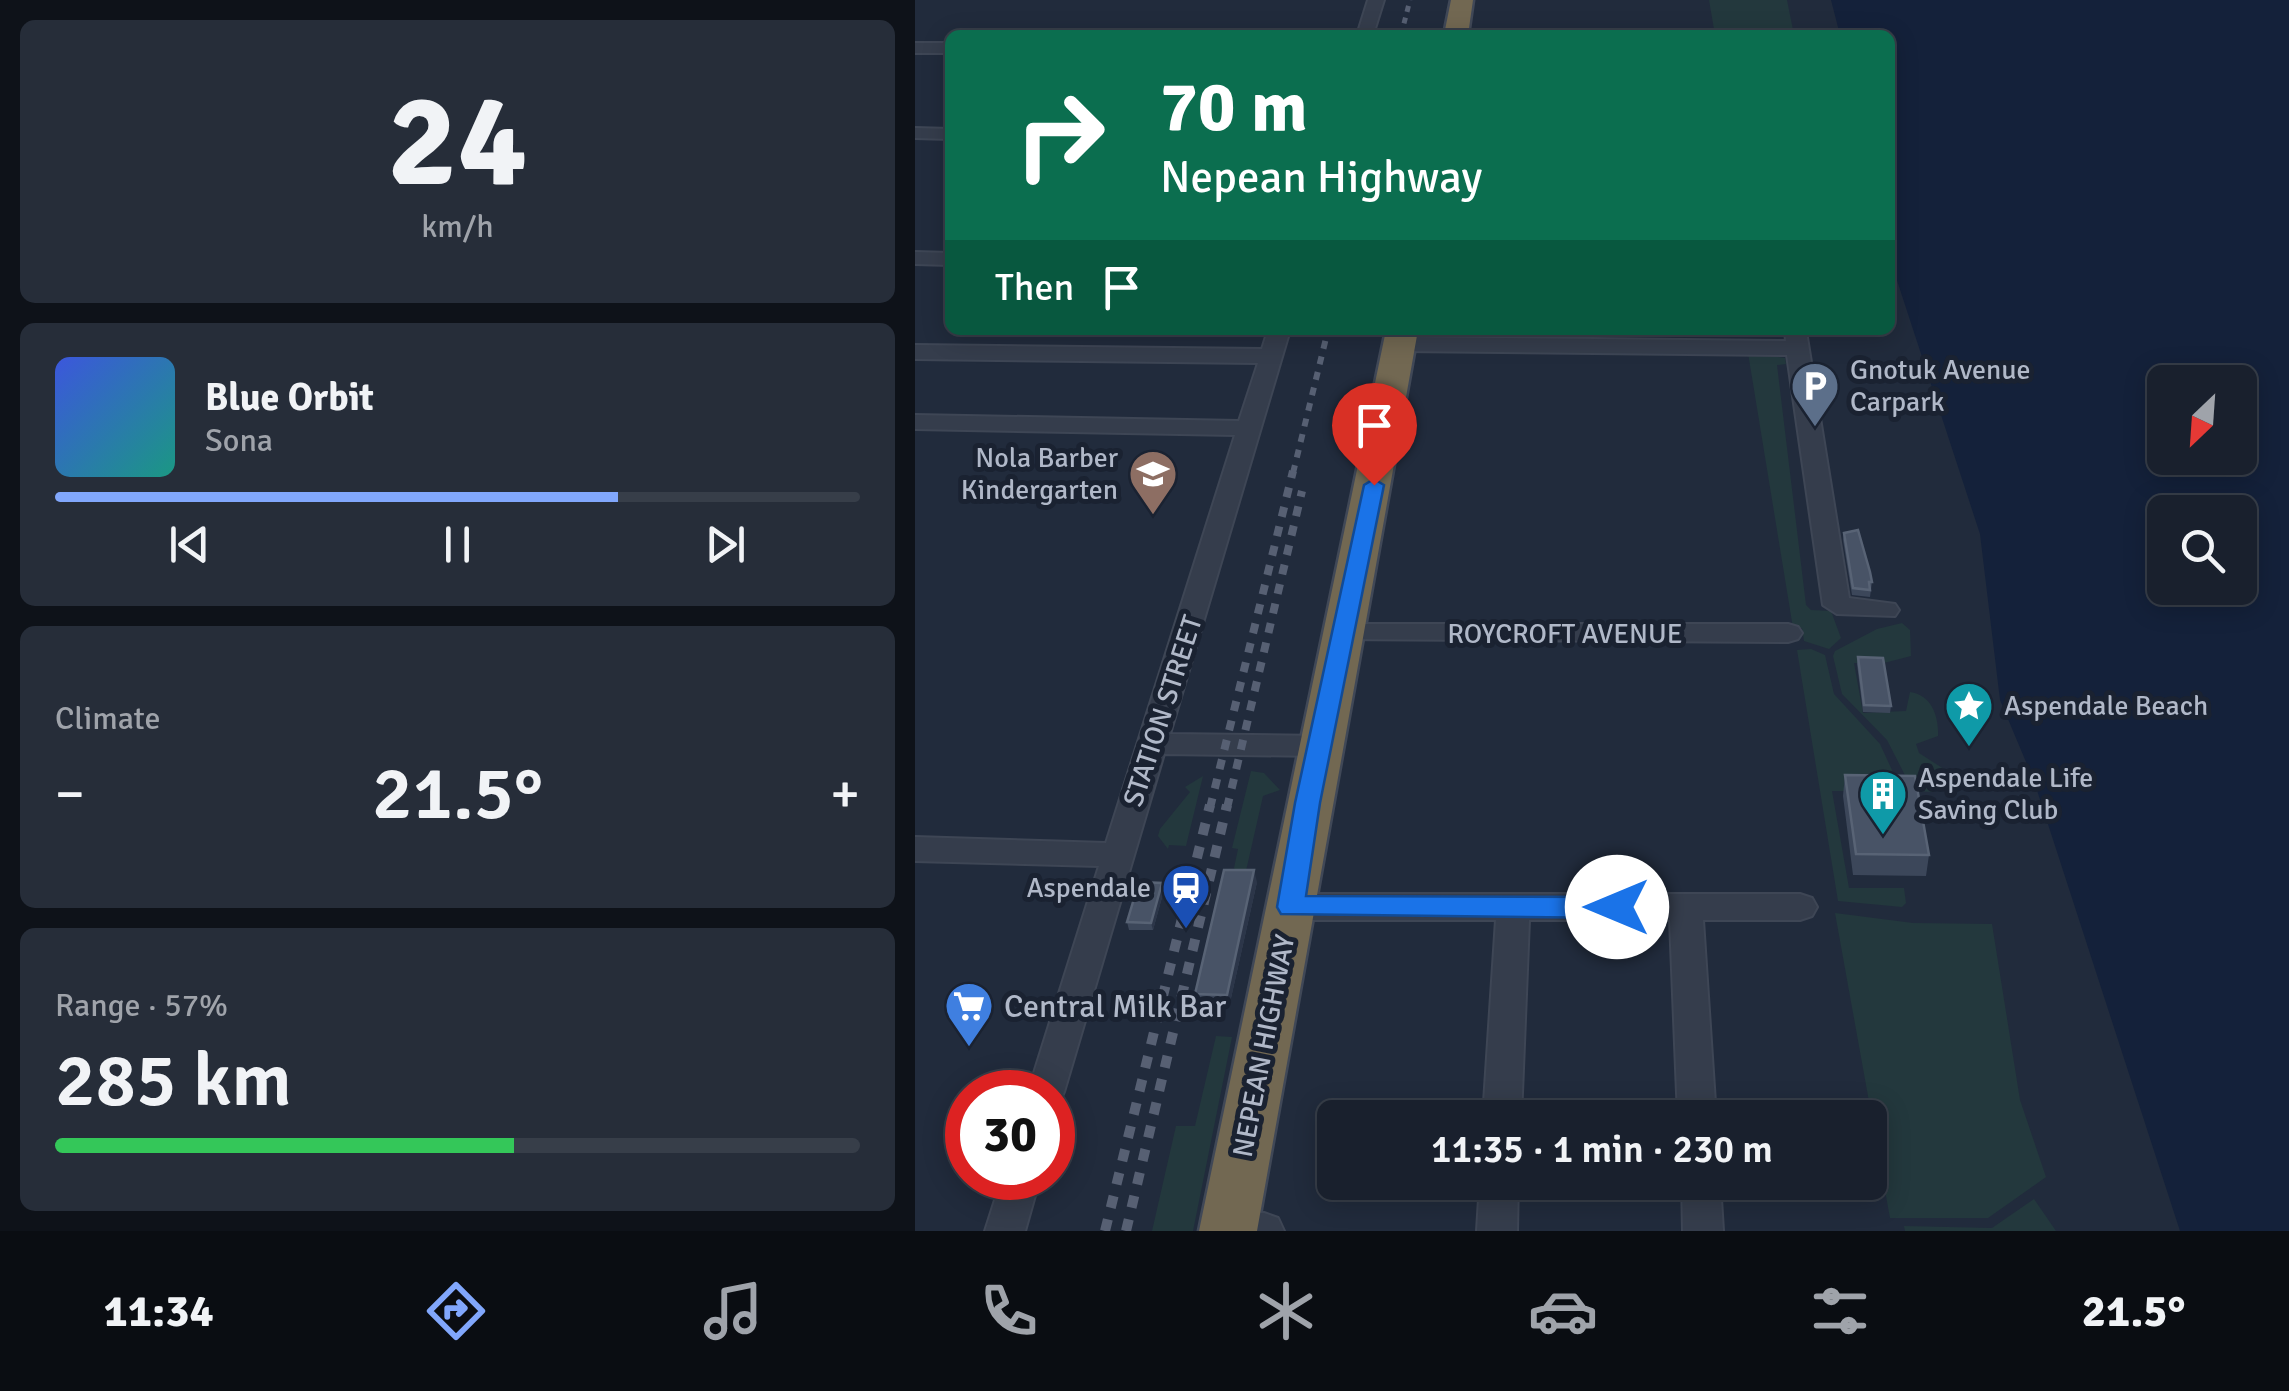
<!DOCTYPE html>
<meta charset="utf-8">
<style>
body{margin:0;font-family:Signika,sans-serif;background:#262d39;color:#f1f3f6;height:100vh;display:flex;flex-direction:column;font-size:38px;white-space:nowrap}
*{box-sizing:border-box;margin:0}
p{font-size:32px;color:#9fa3aa}
.icon{flex:none;width:55px;height:55px;fill:none;stroke:currentColor;stroke-width:2;stroke-linecap:round;stroke-linejoin:round}
.map{position:relative;flex:1;overflow:hidden}
.details{display:flex;flex-direction:column;gap:20px;padding:20px;background:#0e1219;width:915px}
.details>*{flex:none}
.hud{position:absolute;left:30px;top:30px;width:950px;height:305px;border-radius:15px;box-shadow:0 5px 25px #0003,0 0 0 2px #373e49;background:#0b6e4f;color:#fff;overflow:hidden}
.needle{width:65px;rotate:205deg}
.controls{position:absolute;left:1232px;top:365px;display:grid;gap:20px}
.controls a{display:grid;place-items:center;width:110px;height:110px;border-radius:15px;background:#19202d;box-shadow:0 5px 25px #0003,0 0 0 2px #373e49;font-size:50px}
.speed{position:absolute;left:30px;top:1070px;display:flex;gap:20px;font-size:50px;font-weight:700;text-align:center}
.speed>*{display:grid;place-content:center;width:130px;height:130px;border-radius:50%;background:#19202d;box-shadow:0 5px 25px #0003,0 0 0 2px #373e49;line-height:1}
.speed .limit{border:15px solid #d22;background:#fff;color:#111}
.pin{position:absolute;display:grid;place-items:center;width:85px;height:85px;color:#fff;margin:-102px -42px;border-radius:50% 50% 50% 0;rotate:-45deg;box-shadow:0 0 10px #0007}
.pin .icon{rotate:45deg}
.me{position:absolute;width:110px;margin:-55px;rotate:270deg;stroke-linejoin:round;filter:drop-shadow(0 0 8px #0008)}
.turn{display:flex;align-items:center;gap:35px;height:210px;padding:0 50px;font-size:45px}
.turn .icon{width:130px;height:130px;stroke-width:2.5}
.turn b{display:block;font-size:70px;line-height:85px}
.then{display:flex;align-items:center;height:95px;padding:0 50px;background:#0003;gap:20px;font-size:38px}
.big{font-size:75px;font-weight:600;line-height:1.1}
.details .tile{flex:1;display:flex;flex-direction:column;justify-content:center;gap:15px;min-width:0;padding:0 35px;border-radius:15px;background:#262d39}
.details .dial{align-items:center;gap:0}
.dial b{font-size:130px;line-height:1}
.song{display:flex;align-items:center;gap:30px}
.cover{width:120px;height:120px;border-radius:15px;background:linear-gradient(135deg,hsl(230 70% 55%),hsl(170 70% 35%))}
.played{height:10px;border-radius:5px;background:linear-gradient(90deg,#81a7fc 70%,#373e49 70%)}
.keys{display:flex;justify-content:space-around;direction:ltr}
.heat{display:flex;justify-content:space-between;align-items:center;font-size:55px;direction:ltr}
.charge{height:15px;border-radius:8px;background:linear-gradient(90deg,#34c759 57%,#373e49 0)}
.trip{position:absolute;left:402px;top:1100px;width:570px;height:100px;border-radius:15px;background:#19202d;box-shadow:0 5px 25px #0003,0 0 0 2px #373e49;font-weight:600;line-height:100px;text-align:center}
.menu{display:flex;height:160px;justify-content:space-around;align-items:center;background:#0a0d12;color:#9fa3aa}
.menu .icon{width:70px;height:70px}
.menu .on{color:#81a7fc}
.menu b{font-size:45px;color:#f1f3f6}
main{display:flex;flex:1;min-height:0}
.map>svg:first-child{display:block}
.green{fill:#23383d}
.water{fill:#14213a;fill-rule:evenodd}
.lines{fill:none;stroke-linecap:round;stroke-linejoin:round}
.minor-casing{stroke:#3e4655;stroke-width:4}
.highway-casing{stroke:#404857;stroke-width:5}
.minor{fill:#353d4c;fill-rule:evenodd}
.highway{fill:#726852;fill-rule:evenodd}
.rail-far3{stroke:#576073;stroke-width:5;stroke-dasharray:6 6;stroke-linecap:butt}
.rail-far2{stroke:#576073;stroke-width:6;stroke-dasharray:8 8;stroke-linecap:butt}
.rail-far1{stroke:#576073;stroke-width:8;stroke-dasharray:10 10;stroke-linecap:butt}
.rail{stroke:#576073;stroke-width:10;stroke-dasharray:12 12;stroke-linecap:butt}
.wall{fill:#3c475a}
.shaded-wall{fill:#2c3649}
.building{fill:#485366;stroke:#586375;stroke-width:2.5}
.route{fill:#1a73e8;stroke:#114b97;stroke-width:2.5}
.labels{text-anchor:middle;dominant-baseline:central;stroke-width:10;stroke-linejoin:round;paint-order:stroke}
.poi-label{font-size:28px;fill:#b0b8c8;stroke:#1a2231;text-anchor:start}
.street-label{font-size:28px;fill:#b0b8c8;stroke:#1a2231}
.near-poi-label{font-size:32px;fill:#b0b8c8;stroke:#1a2231;text-anchor:start}
</style>
<main>
<section class="details">
<div class="tile dial"><b>24</b><p>km/h</p></div>
<div class="tile">
<div class="song"><i class="cover"></i><div><b>Blue Orbit</b><p>Sona</p></div></div>
<div class="played"></div>
<div class="keys"><svg class="icon" aria-label="previous" viewBox="0 0 24 24"><path d="M18 5L8 12l10 7zM5 5v14"/></svg><svg class="icon" aria-label="pause" viewBox="0 0 24 24"><path d="M8 5v14M16 5v14"/></svg><svg class="icon" aria-label="next" viewBox="0 0 24 24"><path d="M6 5l10 7-10 7zM19 5v14"/></svg></div>
</div>
<div class="tile"><p>Climate</p>
<div class="heat"><a>−</a><b class="big">21.5°</b><a>+</a></div>
</div>
<div class="tile"><p>Range · 57%</p><b class="big">285 km</b><div class="charge"></div></div>
</section>
<div class="map">
<svg width="1374" height="1231" viewBox="0 0 1374 1231">
<rect width="100%" height="100%" fill="#212b3c"/>
<!-- green -->
<path class="green" d="M794,0H872L879,35H800Z
M833,353L870,358L871,364L862,365L891,605L896,610L916,611L926,638L914,649L889,641L887,628H878Z
M987,623L995,630L996,656L969,663H939L948,713L991,711L995,692C1017,695 1024,717 1023,736L1001,744L1004,753L1032,771L1018,792L998,791L972,740L927,694L918,656L920,651L962,629Z
M896,649L910,655L919,694L965,744L983,783L970,791H917L934,888H989L991,903L987,907L923,901L882,650Z
M336,771L349,773L365,790L348,796L331,871L325,878L319,868L323,849L317,848Z
M288,776L271,846L254,845L253,849L243,836L245,829L275,792L270,787Z
M920,913L998,923L1077,924L1105,1100L1131,1177L1073,1218H975Z
M301,1036L317,1037L278,1231H237L261,1126H280Z
M1119,1199L1141,1231H990L989,1226L1077,1228Z"/>
<!-- water -->
<path class="water" d="M916,0H1374V1231H1265L1119,781L1085,700L1065,534L975,259V35H925ZM1250,382H1325V458H1250ZM1250,512H1325V588H1250Z"/>
<g class="lines">
<!-- minor casing -->
<g class="minor-casing">
<path id="minor" d="M453,0H469L458,35H442Z
M0,43H35V53H0Z
M0,128L35,129V139L0,138Z
M0,252L35,253V265L0,264Z
M353,330H375L255,734L406,736L417,739L421,746L417,753L406,756L249,754L149,1092L144,1103L138,1105V1092H113L184,866L0,861V837L191,843L320,435L0,429V415L324,421L343,363L0,359V345L347,349Z
M870,330L891,331L934,598L980,604L984,610L980,616L922,614L908,605L872,355L485,351L474,344L485,337L871,341Z
M427,624H873L883,627L887,633L883,639L873,642L417,639L413,633L417,627Z
M376,894H885L897,898L902,907L897,916L885,920H788L801,1118H763L755,920H614L606,1118H568L581,920H376L364,916L359,907L364,898Z
M87,1178H125L110,1231H70Z
M565,1182H603L602,1231H562Z
M767,1182H805L808,1231H768Z
M314,1212L349,1213L363,1218L369,1231H295L300,1217Z"/>
</g>
<!-- highway casing -->
<g class="highway-casing">
<path id="highway" d="M536,0H558L553,35H529Z
M471,330H503L342,1231H284Z"/>
</g>
<!-- minor -->
<use href="#minor" class="minor"/>
<!-- highway -->
<use href="#highway" class="highway"/>
<!-- rail-far3 -->
<path class="rail-far3" d="M486,35L495,0"/>
<!-- rail-far2 -->
<path class="rail-far2" d="M378,473L413,330"/>
<!-- rail-far1 -->
<path class="rail-far1" d="M295,808L378,471
M312,808L387,491"/>
<!-- rail -->
<path class="rail" d="M190,1231L295,805
M211,1231L312,805"/>
</g>
<!-- wall -->
<path class="wall" d="M929,533L957,582L955,597L937,595L928,540Z
M943,657L976,706L975,713L948,712L942,664Z
M930,775L1014,855L1011,876L938,875L928,796Z
M342,882L314,1007L283,1006L280,994Z
M247,883L249,890L238,930H214L212,922Z"/>
<!-- shaded-wall -->
<path class="shaded-wall" d="M339,870L342,882L314,1007L312,995Z
M247,883L249,890L238,930L236,923Z"/>
<!-- building -->
<path class="building" d="M943,530L955,572L957,582H954L955,590L938,588L929,533Z
M943,657L968,658L976,706L949,705Z
M930,775L1000,776L1014,855L941,854Z
M309,870H339L312,995L280,994Z
M224,882L247,883L236,923L212,922Z"/>
<!-- route -->
<path class="route" d="M459,479L469,485L405,803L391,896L702,897L711,900L715,907L711,915L702,918L366,914L362,907L380,803L449,485Z"/>
<!-- icons -->
<defs>
<g id="parking-pin" transform="scale(2.5)"><path d="M0 17L-7.5 6A9.5 9.5 0 1 1 7.5 6Z" fill="#5c6f8a" stroke="#1a2231"/><path d="M-3.5-5.5H1a3.5 3.5 0 0 1 0 7H-1V5.5H-3.5ZM-1-3.4V-.6H.8a1.4 1.4 0 0 0 0-2.8Z" fill="#fff"/></g>
<g id="school-pin" transform="scale(2.5)"><path d="M0 17L-7.5 6A9.5 9.5 0 1 1 7.5 6Z" fill="#8d6e63" stroke="#1a2231"/><path d="M0-5L7-2L0 1L-7-2ZM-4 1L0 2.5L4 1V4Q0 6-4 4Z" fill="#fff"/></g>
<g id="sight-pin" transform="scale(2.5)"><path d="M0 17L-7.5 6A9.5 9.5 0 1 1 7.5 6Z" fill="#0f9aa8" stroke="#1a2231"/><path d="M0-6L1.8-2.2L6-1.7L2.9 1.2L3.7 5.4L0 3.3L-3.7 5.4L-2.9 1.2L-6-1.7L-1.8-2.2Z" fill="#fff"/></g>
<g id="building-pin" transform="scale(2.5)"><path d="M0 17L-7.5 6A9.5 9.5 0 1 1 7.5 6Z" fill="#0f9aa8" stroke="#1a2231"/><path d="M-4-6H4V6H1V3H-1V6H-4ZM-2.5-4.3h1.7v1.8h-1.7ZM.8-4.3h1.7v1.8H.8ZM-2.5-1h1.7V.8h-1.7ZM.8-1h1.7V.8H.8Z" fill="#fff"/></g>
<g id="station-pin" transform="scale(2.5)"><path d="M0 17L-7.5 6A9.5 9.5 0 1 1 7.5 6Z" fill="#1a4fb4" stroke="#1a2231"/><path d="M-3-6H3Q5-6 5-4V2Q5 4 3 4L4.5 6H3L1.5 4h-3L-3 6H-4.5L-3 4Q-5 4-5 2V-4Q-5-6-3-6ZM-3.5-4v3h7v-3ZM-3.5 1v1.5H-2V1ZM2 1v1.5H3.5V1Z" fill="#fff"/></g>
<g id="supermarket-pin" transform="scale(2.5)"><path d="M0 17L-7.5 6A9.5 9.5 0 1 1 7.5 6Z" fill="#3f7fe0" stroke="#1a2231"/><path d="M-6-5.5h2.5l.6 2H6L4.5 2H-2.5L-4.4-4H-6ZM-1.5 3.2a1.3 1.3 0 1 0 .1 0ZM3 3.2a1.3 1.3 0 1 0 .1 0Z" fill="#fff"/></g>
</defs>
<g fill-rule="evenodd">
<use href="#parking-pin" x="900" y="386"/>
<use href="#school-pin" x="238" y="474"/>
<use href="#sight-pin" x="1054" y="706"/>
<use href="#building-pin" x="968" y="794"/>
<use href="#station-pin" x="271" y="888"/>
<use href="#supermarket-pin" x="54" y="1006"/>
</g>
<g class="labels">
<!-- poi labels -->
<g class="poi-label">
<text x="935" y="370">Gnotuk Avenue<tspan x="935" dy="32">Carpark</tspan></text>
<text x="203" y="458" text-anchor="end">Nola Barber<tspan x="203" dy="32">Kindergarten</tspan></text>
<text x="1089" y="706">Aspendale Beach</text>
<text x="1003" y="778">Aspendale Life<tspan x="1003" dy="32">Saving Club</tspan></text>
<text x="236" y="888" text-anchor="end">Aspendale</text>
</g>
<!-- street labels -->
<g class="street-label">
<text x="650" y="634">ROYCROFT AVENUE</text>
<text transform="translate(248 711) rotate(-72)">STATION STREET</text>
<text transform="translate(349 1046) rotate(-79)">NEPEAN HIGHWAY</text>
</g>
<!-- near-poi labels -->
<g class="near-poi-label">
<text x="89" y="1006">Central Milk Bar</text>
</g>
</g>
</svg>
<div class="controls">
<a><svg class="needle" viewBox="-14 -14 28 28"><path d="M0-13l5 13h-10z" fill="#e53935"/><path d="M0 13l5-13h-10z" fill="#9fa3aa"/></svg></a>
<a><svg class="icon" aria-label="search" viewBox="0 0 24 24"><circle cx="10" cy="10" r="6"/><path d="M15 15l6 6"/></svg></a>
</div>
<div class="speed"><div class="limit">30</div></div>
<div class="pin" style="left:459px;top:485px;background:#d93025"><svg class="icon" aria-label="arrive" viewBox="0 0 24 24"><path d="M6 21V4h12l-3 4 3 4H6"/></svg></div>
<svg class="me" style="left:702px;top:907px" viewBox="-20 -20 40 40"><circle r="19" fill="#fff"/><path d="M0-13L10 11 0 6-10 11z" fill="#1a73e8"/></svg>
<div class="trip">11:35 · 1 min · 230 m</div>
<div class="hud">
<div class="turn"><svg class="icon" aria-label="right" viewBox="0 0 24 24"><path d="M7 20v-9h11M14 6l5 5-5 5"/></svg><div><b>70 m</b>Nepean Highway</div></div>
<div class="then">Then<svg class="icon" aria-label="arrive" viewBox="0 0 24 24"><path d="M6 21V4h12l-3 4 3 4H6"/></svg></div>
</div>
</div>
</main>
<nav class="menu">
<b>11:34</b>
<svg class="icon on" aria-label="directions" viewBox="0 0 24 24"><path d="M12 3l9 9-9 9-9-9zM9 14v-3h6M13 9l2 2-2 2"/></svg>
<svg class="icon" aria-label="music" viewBox="0 0 24 24"><path d="M9 18V5l10-2v13"/><circle cx="6" cy="18" r="3"/><circle cx="16" cy="16" r="3"/></svg>
<svg class="icon" aria-label="phone" viewBox="0 0 24 24"><path d="M5 4h4l2 5-3 2q2 4 5 5l2-3 5 2v4C11 20 4 13 5 4z"/></svg>
<svg class="icon" aria-label="climate" viewBox="0 0 24 24"><path d="M12 3v18M4 7l16 10M4 17L20 7"/></svg>
<svg class="icon" aria-label="car" viewBox="0 0 24 24"><path d="M5 17H2v-5l4-1 3-4h7l3 4 3 1v5h-3M9 17h6M6 11h13"/><circle cx="7" cy="17" r="2"/><circle cx="17" cy="17" r="2"/></svg>
<svg class="icon" aria-label="filters" viewBox="0 0 24 24"><path d="M4 7h16M4 17h16"/><circle cx="9" cy="7" r="2"/><circle cx="15" cy="17" r="2"/></svg>
<b>21.5°</b>
</nav>
